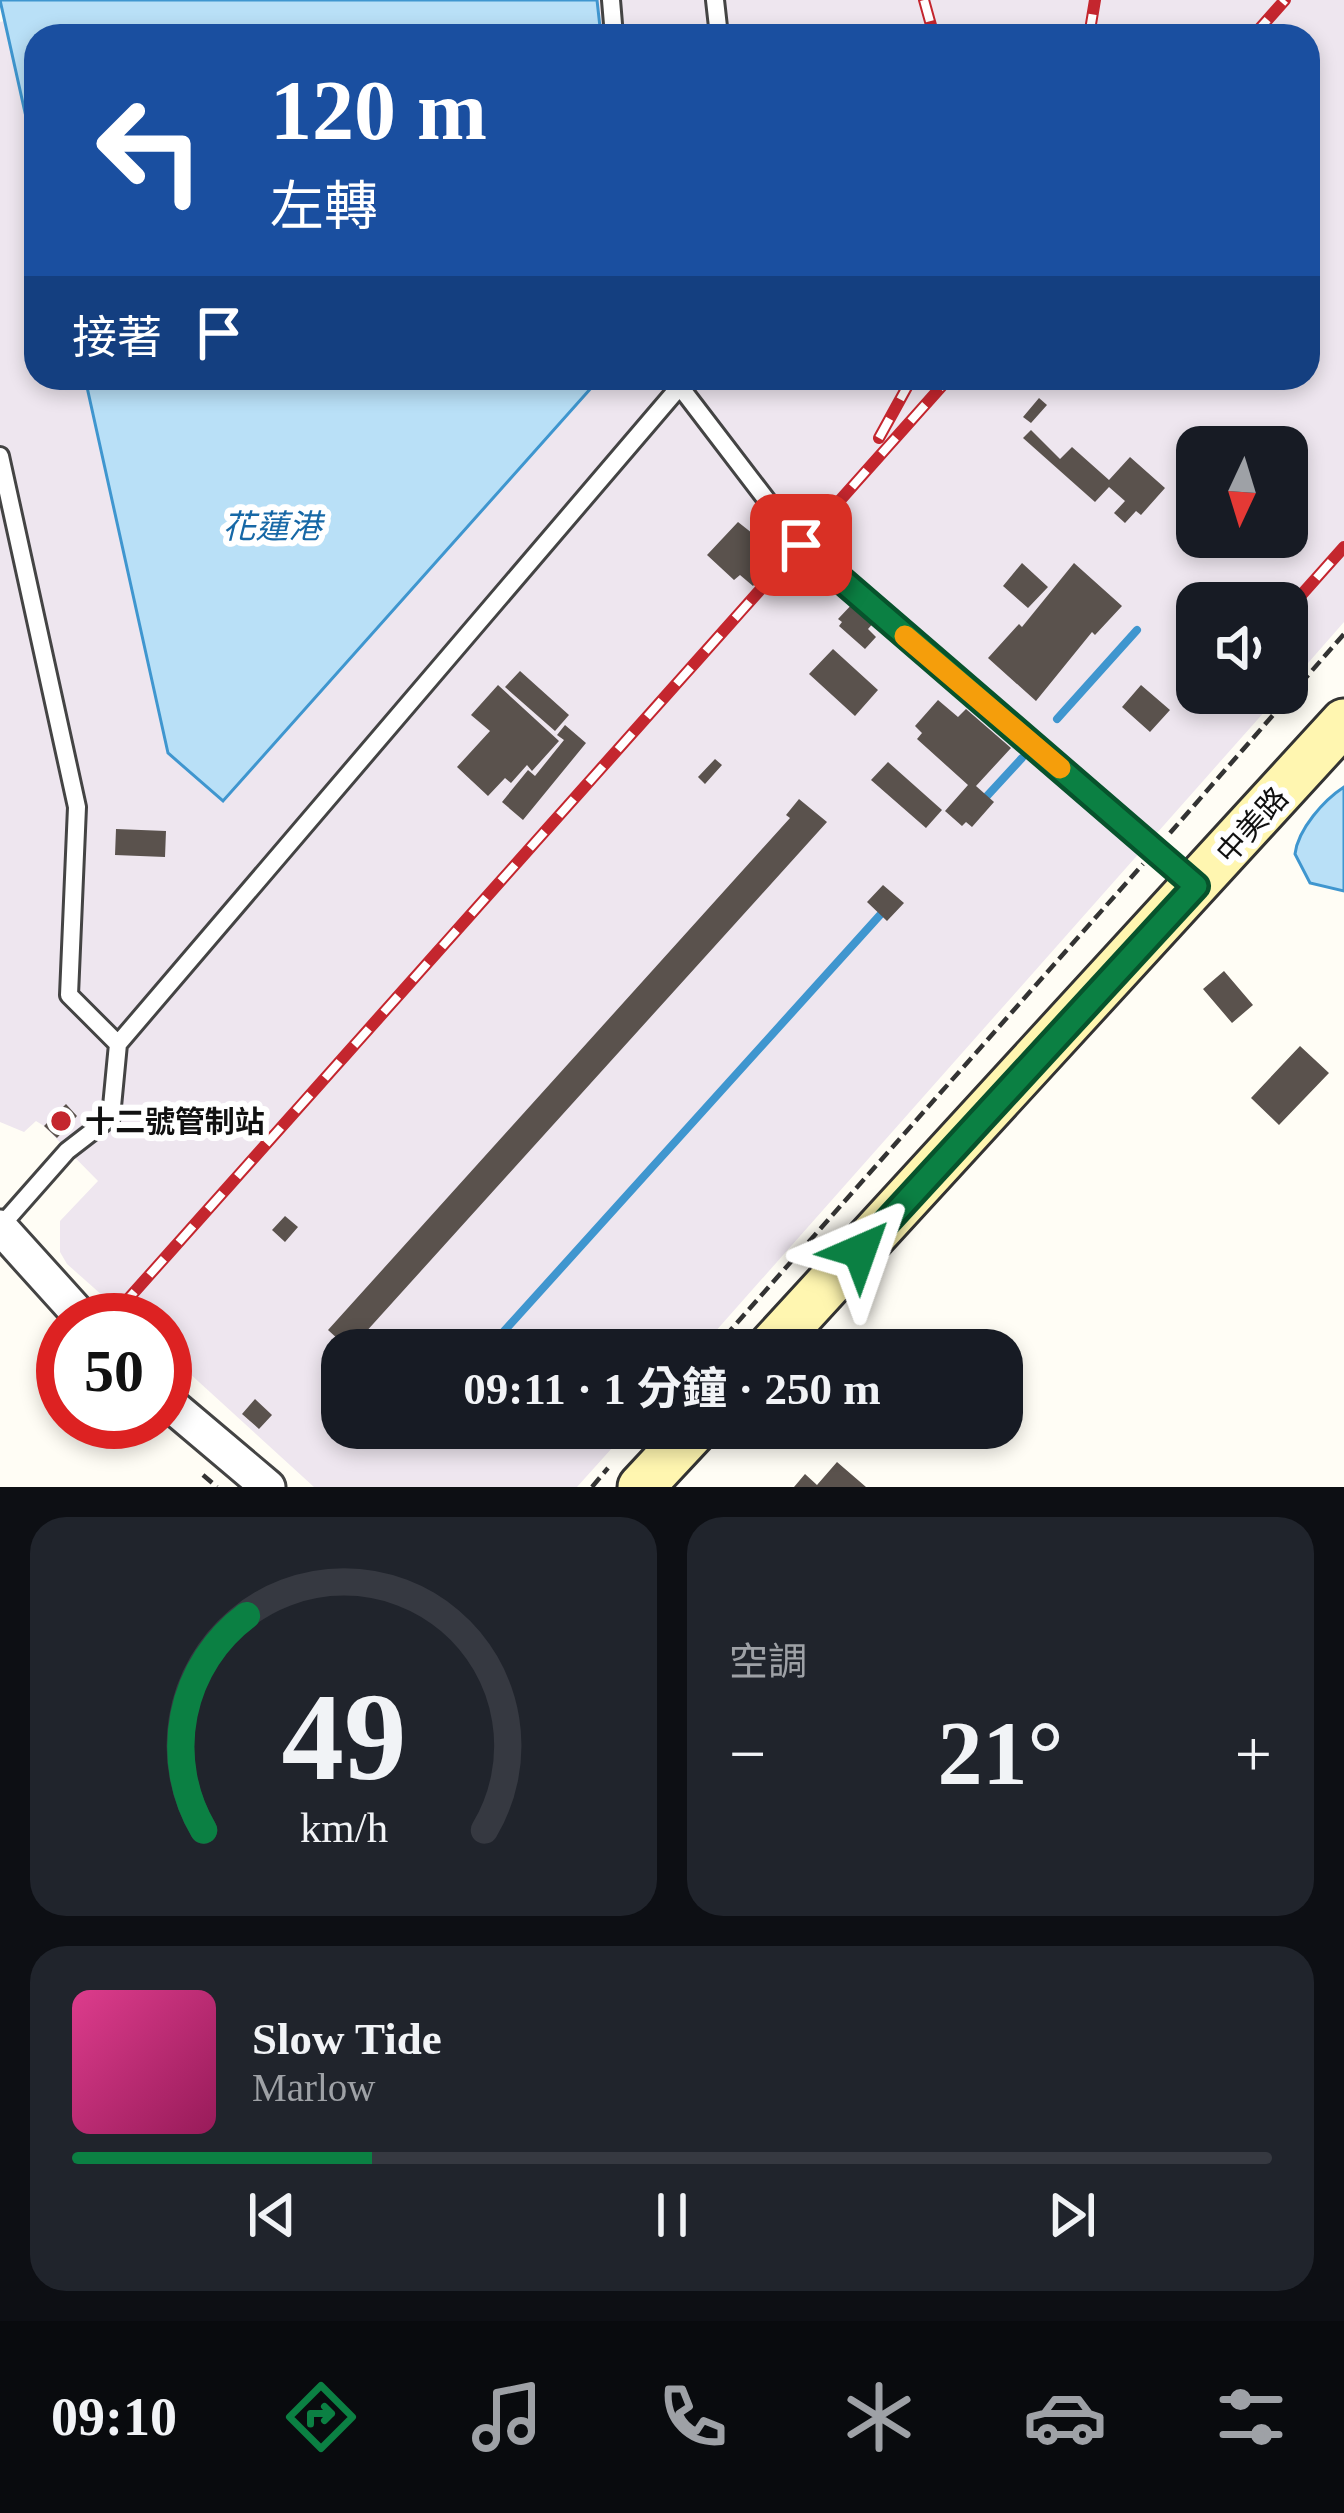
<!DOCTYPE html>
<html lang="zh-TW">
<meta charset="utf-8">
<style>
body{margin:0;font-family:"Times New Roman","Noto Sans TC",serif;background:#20242c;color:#f1f3f6;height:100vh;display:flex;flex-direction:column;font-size:45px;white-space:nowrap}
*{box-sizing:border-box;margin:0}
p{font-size:39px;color:#9ea1a6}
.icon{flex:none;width:66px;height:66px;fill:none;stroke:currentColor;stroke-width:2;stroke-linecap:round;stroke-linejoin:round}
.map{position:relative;height:1487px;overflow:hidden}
.details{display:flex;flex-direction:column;gap:30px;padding:30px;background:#0d0f14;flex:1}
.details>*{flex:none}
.banner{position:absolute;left:24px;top:24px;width:1296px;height:366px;border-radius:36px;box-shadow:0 6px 18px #0003;background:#1a4fa0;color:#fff;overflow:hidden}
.needle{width:78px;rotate:184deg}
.buttons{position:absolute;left:1176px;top:426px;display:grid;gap:24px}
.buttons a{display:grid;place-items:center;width:132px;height:132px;border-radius:24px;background:#171b24;box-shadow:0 6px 18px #0003;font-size:60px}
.speed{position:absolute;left:36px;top:1293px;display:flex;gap:24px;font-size:60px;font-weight:700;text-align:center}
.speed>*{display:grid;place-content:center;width:156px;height:156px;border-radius:50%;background:#171b24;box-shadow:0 6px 18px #0003;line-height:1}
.speed .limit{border:18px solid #d22;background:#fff;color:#111}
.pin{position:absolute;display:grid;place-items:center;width:102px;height:102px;color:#fff;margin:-51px;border-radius:24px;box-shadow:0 6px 18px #0006}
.me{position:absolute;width:132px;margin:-66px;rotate:43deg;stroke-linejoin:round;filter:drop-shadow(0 0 9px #0008)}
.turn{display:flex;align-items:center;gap:42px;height:252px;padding:0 48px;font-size:54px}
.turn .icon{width:156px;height:156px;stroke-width:2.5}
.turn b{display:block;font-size:84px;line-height:102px}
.then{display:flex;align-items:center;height:114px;padding:0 48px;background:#0003;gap:24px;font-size:45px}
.big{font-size:90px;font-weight:700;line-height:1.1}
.details .card{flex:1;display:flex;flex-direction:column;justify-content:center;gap:18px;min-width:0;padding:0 42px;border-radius:36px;background:#20242c}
.details .dial{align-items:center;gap:0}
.dial svg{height:312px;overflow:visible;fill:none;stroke:#363941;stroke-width:7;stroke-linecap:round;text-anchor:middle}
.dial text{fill:#f1f3f6;stroke:none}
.song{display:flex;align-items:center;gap:36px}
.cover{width:144px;height:144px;border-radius:18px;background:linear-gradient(135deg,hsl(330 70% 55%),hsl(330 70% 35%))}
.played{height:12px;border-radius:6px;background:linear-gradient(90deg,#0b8043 25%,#363941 25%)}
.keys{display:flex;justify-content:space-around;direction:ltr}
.heat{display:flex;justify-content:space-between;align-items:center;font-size:66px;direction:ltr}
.details .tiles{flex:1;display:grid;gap:30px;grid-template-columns:1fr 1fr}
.card:last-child{grid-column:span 2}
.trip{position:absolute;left:321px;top:1329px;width:702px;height:120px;border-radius:36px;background:#171b24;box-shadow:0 6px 18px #0003;font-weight:700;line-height:120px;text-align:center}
.dock{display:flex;height:192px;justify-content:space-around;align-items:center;background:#090b0e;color:#9ea1a6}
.dock .icon{width:84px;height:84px}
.dock .current{color:#0b8043}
.dock b{font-size:54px;color:#f1f3f6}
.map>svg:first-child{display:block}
.industrial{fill:#eee6ef;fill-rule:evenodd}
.water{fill:#b9e0f7;stroke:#3f96cf;stroke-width:3}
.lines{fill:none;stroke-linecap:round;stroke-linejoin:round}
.stream{stroke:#3f96cf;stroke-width:8}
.building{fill:#5a524d}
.lane-casing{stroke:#444;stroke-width:22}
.street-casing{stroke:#444;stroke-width:39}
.secondary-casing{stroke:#333;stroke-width:51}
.path{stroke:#333;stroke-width:4.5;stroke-dasharray:12 6;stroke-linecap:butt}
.lane{stroke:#fff;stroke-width:16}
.street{stroke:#fff;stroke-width:33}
.secondary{stroke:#fff6b0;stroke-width:45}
.rail-casing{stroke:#c4262e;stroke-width:12}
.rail{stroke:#fff;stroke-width:8;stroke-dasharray:22;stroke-linecap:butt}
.route-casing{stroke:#07532c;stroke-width:30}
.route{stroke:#0b8043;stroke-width:21}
.slow{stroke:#f59e0b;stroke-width:21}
.poi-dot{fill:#c4262e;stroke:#fff;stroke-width:4.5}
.labels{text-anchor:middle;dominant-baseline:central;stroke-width:12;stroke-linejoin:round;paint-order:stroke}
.street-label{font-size:30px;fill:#111;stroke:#fff}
.poi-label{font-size:30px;font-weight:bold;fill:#111;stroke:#fff;text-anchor:start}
.water-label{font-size:33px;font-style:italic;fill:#1768a6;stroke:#fff}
</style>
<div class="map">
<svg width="1344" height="1487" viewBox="0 0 1344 1487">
<rect width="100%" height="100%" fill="#fffdf5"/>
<!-- industrial -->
<path class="industrial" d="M597,0H1344V622L1287,687V603H1197V693H1281L699,1350H342V1428H630L577,1487H314L165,1351V1320H130L67,1264L60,1252V1221L98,1181L44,1126L36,1121L24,1132L0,1122V22L4,21L36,162V378H85L170,751L223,801L600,378H1308V36H601ZM1197,447H1287V537H1197Z"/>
<!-- water -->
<path class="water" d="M0,0H597L601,36H36V162Z
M85,378H600L223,801L168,753Z
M1344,787V891L1310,883L1295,854C1298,829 1324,800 1344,787Z"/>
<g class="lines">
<!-- stream -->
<path class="stream" d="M1057,719L1137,630
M987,796L1022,758
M487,1350L880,915"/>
</g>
<!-- building -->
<path class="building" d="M1039,398L1047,405L1031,423L1023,417Z
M1031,430L1060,459L1072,447L1109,480L1130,457L1165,488L1141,515L1136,511L1125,523L1114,513L1125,501L1109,487L1095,502L1023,438Z
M738,522L767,545L770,540L778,547L772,553L778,558L753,586L740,575L734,580L707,555Z
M1022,563L1048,587L1028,608L1003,586Z
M1074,563L1122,606L1095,635L1092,632L1036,701L988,658L1019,624L1022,627Z
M855,601L876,620L868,629L876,637L865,649L839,626L842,622L838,619Z
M833,649L878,690L855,716L809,674Z
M520,671L569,715L555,731L505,687Z
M498,685L559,741L532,771L527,765L511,783L505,778L488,796L457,767L490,731L471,715Z
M1141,685L1170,710L1150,732L1122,707Z
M938,700L958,717L966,709L1011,748L976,786L994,802L972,827L966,822L962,826L945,811L968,785L917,739L922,733L915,726Z
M565,725L586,743L523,820L502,802L528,770L535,776L564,740L557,735Z
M715,759L722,765L705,784L698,777Z
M888,762L942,810L926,828L871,780Z
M799,799L827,822L364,1334L368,1337L356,1350H350L328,1330L790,818L786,815Z
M116,829L166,831L165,857L115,855Z
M883,885L904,903L887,921L867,902Z
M1224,971L1253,1005L1232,1023L1203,989Z
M1300,1046L1329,1073L1279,1125L1251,1098Z
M66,1104L77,1116L57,1138L44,1126Z
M285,1216L298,1227L285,1242L272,1230Z
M255,1399L272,1415L259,1429L242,1414Z
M837,1462L866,1487H794L805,1474L817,1485Z"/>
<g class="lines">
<!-- lane casing -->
<g class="lane-casing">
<path id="lane" d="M611,0L614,36
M715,0L719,36
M680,379L681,388L801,545L1193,883
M0,456L77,807L69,995L118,1044L687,378
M0,1227L67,1151L111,1117L118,1044"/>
</g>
<!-- street casing -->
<g class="street-casing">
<path id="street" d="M0,1227L84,1320
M165,1400L268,1487"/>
</g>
<!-- secondary casing -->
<g class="secondary-casing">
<path id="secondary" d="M768,1350L1344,722
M641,1487L696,1428"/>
</g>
<!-- path -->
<path class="path" d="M1170,833L1344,634
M713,1350L1143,864
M203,1475L217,1487
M592,1487L608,1468"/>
<!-- lane -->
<use href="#lane" class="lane"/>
<!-- street -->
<use href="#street" class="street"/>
<!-- secondary -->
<use href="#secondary" class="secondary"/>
<!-- rail casing -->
<g class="rail-casing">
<path id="rail" d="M924,0L934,36
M1089,36L1095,0
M1253,36L1285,0
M879,438L912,378
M1287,611L1344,547
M120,1308L949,378"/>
</g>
<!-- rail -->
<use href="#rail" class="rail"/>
</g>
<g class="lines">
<!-- route casing -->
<g class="route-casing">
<path id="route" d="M801,545L1196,886L860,1251"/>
</g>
<!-- route -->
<use href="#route" class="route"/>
<!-- slow -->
<path class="slow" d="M905,636L1060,768"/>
</g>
<!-- markers -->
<circle class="poi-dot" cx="61" cy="1121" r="12"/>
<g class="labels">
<!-- street labels -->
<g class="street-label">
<text transform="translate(1252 825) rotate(-48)">中美路</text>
</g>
<!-- poi labels -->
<g class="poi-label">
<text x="85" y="1121">十二號管制站</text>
</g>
<!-- water labels -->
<g class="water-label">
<text x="272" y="527">花蓮港</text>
</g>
</g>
</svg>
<div class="buttons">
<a><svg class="needle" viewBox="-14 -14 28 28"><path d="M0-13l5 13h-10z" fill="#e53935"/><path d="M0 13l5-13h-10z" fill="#9ea1a6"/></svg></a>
<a><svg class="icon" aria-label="sound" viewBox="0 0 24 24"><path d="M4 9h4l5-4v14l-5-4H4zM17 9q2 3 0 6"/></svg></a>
</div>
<div class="speed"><div class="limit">50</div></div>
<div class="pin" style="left:801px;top:545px;background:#d93025"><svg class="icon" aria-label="arrive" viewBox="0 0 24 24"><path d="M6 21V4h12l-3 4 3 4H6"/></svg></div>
<svg class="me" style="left:860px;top:1251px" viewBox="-20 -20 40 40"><path d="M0-17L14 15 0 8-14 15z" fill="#0b8043" stroke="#fff" stroke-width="4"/></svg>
<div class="trip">09:11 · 1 分鐘 · 250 m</div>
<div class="banner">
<div class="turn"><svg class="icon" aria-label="left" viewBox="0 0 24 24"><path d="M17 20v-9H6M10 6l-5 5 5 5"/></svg><div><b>120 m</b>左轉</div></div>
<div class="then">接著<svg class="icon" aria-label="arrive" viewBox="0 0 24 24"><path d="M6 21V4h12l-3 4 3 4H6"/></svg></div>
</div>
</div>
<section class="details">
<div class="tiles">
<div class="card dial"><svg viewBox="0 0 100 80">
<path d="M14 69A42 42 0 1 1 86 69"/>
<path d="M14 69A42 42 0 0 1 25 14" stroke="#0b8043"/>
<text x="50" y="56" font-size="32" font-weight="700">49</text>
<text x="50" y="72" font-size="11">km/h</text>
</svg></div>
<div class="card"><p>空調</p>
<div class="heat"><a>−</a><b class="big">21°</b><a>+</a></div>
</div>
<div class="card">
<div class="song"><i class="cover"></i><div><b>Slow Tide</b><p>Marlow</p></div></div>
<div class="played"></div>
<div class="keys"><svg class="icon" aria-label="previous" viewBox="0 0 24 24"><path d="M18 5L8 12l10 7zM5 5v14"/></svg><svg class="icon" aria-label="pause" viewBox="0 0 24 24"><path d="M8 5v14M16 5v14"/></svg><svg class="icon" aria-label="next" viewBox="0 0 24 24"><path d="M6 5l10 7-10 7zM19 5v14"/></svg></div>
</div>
</div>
</section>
<nav class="dock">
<b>09:10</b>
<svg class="icon current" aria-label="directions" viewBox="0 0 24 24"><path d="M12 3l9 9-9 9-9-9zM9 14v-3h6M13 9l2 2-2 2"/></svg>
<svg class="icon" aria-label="music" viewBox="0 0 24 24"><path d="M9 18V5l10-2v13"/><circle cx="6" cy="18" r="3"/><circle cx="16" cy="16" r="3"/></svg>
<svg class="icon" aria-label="phone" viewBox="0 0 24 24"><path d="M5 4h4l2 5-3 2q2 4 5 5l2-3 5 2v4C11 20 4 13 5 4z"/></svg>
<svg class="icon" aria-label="climate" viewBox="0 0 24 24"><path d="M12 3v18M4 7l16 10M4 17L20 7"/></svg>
<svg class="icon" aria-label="car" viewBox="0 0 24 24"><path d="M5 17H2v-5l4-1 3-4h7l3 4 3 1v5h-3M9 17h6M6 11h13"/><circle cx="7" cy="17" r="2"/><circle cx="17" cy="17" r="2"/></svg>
<svg class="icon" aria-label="filters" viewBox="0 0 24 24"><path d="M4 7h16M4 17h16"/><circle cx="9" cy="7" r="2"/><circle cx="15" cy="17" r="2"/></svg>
</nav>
